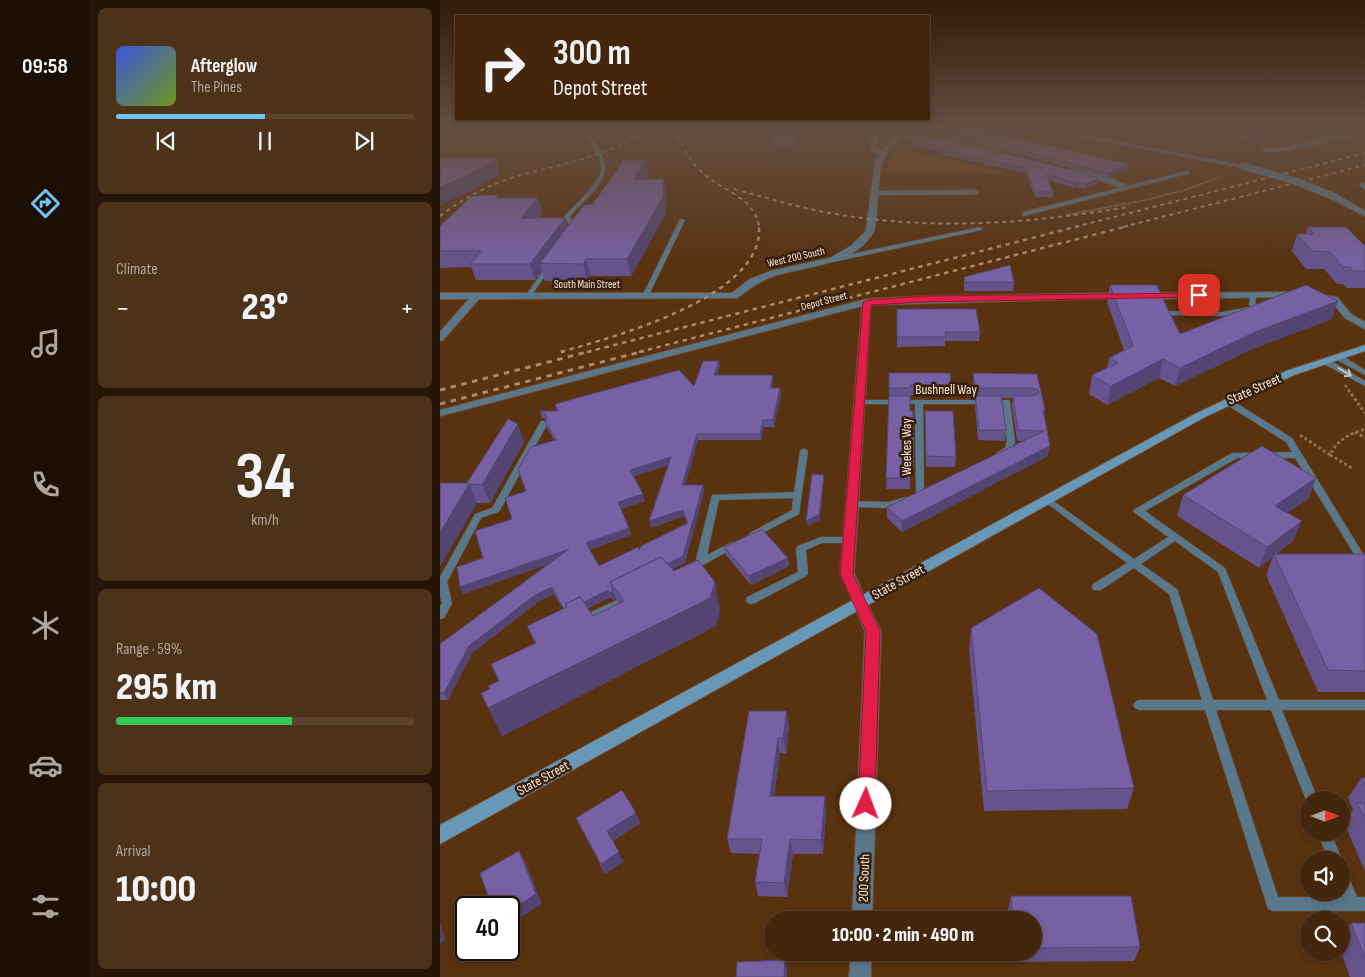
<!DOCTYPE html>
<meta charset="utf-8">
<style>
body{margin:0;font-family:"Sofia Sans Condensed",sans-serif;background:#4d321a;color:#f1f3f6;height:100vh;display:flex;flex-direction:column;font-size:19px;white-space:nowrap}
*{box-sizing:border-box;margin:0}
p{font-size:16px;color:#afa59d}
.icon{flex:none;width:28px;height:28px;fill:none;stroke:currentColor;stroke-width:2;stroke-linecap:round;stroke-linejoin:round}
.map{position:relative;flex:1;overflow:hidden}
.panel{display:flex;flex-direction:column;gap:8px;padding:8px;background:#251507;width:350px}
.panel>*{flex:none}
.guide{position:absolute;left:15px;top:15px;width:475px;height:105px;border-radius:0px;box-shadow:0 2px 8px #0003,0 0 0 1px #5b432d;background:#43260c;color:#f1f3f6;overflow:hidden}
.needle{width:32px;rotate:90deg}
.buttons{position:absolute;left:860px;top:791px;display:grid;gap:10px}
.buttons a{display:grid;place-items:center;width:50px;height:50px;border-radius:50%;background:#43260c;box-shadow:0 2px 8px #0003,0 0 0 1px #5b432d;font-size:25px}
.speed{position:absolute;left:15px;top:896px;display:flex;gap:10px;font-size:25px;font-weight:700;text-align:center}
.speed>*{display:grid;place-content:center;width:65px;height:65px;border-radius:50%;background:#43260c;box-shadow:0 2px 8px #0003,0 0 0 1px #5b432d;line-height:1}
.speed .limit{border:2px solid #111;border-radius:8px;background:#fff;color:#111}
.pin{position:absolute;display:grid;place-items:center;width:42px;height:42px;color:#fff;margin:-21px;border-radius:10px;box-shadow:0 2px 8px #0006}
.me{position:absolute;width:55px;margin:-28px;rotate:2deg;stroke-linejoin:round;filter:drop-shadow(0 0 4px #0008)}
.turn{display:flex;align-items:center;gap:18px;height:105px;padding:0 15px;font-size:22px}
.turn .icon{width:65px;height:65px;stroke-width:2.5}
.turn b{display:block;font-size:35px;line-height:42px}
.big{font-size:38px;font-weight:800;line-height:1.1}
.panel .widget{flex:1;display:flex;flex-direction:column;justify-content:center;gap:8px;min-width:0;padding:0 18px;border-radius:8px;background:#4d321a}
.panel .dial{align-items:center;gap:0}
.dial b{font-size:65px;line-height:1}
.song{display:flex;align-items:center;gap:15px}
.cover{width:60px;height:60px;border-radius:8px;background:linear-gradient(135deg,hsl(230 70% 55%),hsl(80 70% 35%))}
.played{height:5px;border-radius:2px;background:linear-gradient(90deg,#70c1f4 50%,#5b432d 50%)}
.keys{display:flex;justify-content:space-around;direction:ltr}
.heat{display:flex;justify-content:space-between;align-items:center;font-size:28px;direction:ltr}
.charge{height:8px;border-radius:4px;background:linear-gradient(90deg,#34c759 59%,#5b432d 0)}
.trip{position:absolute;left:324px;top:911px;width:278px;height:50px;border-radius:25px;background:#43260c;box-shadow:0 2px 8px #0003,0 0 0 1px #5b432d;font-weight:800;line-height:50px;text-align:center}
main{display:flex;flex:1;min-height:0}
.tab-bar{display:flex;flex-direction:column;width:90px;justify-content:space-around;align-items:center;background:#1b0f05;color:#afa59d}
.tab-bar .icon{width:35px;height:35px}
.tab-bar .active{color:#70c1f4}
.tab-bar b{font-size:22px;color:#f1f3f6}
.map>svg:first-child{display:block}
.green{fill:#7a4108}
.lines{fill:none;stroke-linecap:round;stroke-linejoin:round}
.service-casing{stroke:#734e2f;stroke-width:1}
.minor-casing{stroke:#734e2f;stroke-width:2}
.tertiary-casing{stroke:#734e2f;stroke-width:2}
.secondary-casing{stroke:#734e2f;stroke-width:2}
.path-far1{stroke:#927053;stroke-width:2;stroke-dasharray:2 1;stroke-linecap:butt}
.path{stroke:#927053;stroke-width:3;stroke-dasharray:3 2.5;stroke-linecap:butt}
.service{fill:#5a788c;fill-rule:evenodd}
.minor{fill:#5a788c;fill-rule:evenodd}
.tertiary{fill:#5a788c;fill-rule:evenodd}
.secondary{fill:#6898b8;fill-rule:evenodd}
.rail-far2{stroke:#aa8a71;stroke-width:2;stroke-dasharray:4 4;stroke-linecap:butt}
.rail-far1{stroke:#aa8a71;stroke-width:2.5;stroke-dasharray:4.5 4.5;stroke-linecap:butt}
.rail{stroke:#aa8a71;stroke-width:3;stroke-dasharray:5.5 5.5;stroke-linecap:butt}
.tertiary-bridge-casing{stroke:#734e2f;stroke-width:8;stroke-linecap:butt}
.tertiary-bridge{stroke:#5a788c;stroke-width:7}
.wall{fill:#66538d;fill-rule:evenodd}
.shaded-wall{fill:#534473}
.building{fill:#7761a4;stroke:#534473;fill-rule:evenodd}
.oneway{stroke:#ccc4be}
.route{fill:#e11d48;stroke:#92132f}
.labels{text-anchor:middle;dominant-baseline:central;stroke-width:5;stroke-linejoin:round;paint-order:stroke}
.far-street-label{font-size:11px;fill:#fde4d3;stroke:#341e0c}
.street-label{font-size:14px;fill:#fde4d3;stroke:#341e0c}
</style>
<main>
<nav class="tab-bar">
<b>09:58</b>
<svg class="icon active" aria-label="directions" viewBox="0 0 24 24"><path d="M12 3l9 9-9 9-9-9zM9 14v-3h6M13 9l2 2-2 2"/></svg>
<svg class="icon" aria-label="music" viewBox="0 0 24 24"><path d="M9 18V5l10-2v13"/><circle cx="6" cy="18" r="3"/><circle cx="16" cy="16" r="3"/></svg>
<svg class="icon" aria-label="phone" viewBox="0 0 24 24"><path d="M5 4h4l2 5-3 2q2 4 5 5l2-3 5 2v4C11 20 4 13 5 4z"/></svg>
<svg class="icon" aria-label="climate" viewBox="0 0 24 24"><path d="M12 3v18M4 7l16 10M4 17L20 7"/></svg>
<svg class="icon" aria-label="car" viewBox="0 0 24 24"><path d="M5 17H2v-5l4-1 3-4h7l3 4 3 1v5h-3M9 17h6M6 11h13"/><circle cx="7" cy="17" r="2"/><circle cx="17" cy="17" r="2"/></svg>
<svg class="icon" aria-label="filters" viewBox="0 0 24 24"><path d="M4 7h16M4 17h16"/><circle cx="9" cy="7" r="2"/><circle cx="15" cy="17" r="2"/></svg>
</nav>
<section class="panel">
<div class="widget">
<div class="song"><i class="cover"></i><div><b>Afterglow</b><p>The Pines</p></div></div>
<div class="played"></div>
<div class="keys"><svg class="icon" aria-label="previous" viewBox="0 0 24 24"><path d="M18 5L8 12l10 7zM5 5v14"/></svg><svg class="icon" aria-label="pause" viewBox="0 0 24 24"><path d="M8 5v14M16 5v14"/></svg><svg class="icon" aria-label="next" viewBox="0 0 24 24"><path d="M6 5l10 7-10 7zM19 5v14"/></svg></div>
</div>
<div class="widget"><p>Climate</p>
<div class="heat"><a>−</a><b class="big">23°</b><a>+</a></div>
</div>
<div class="widget dial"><b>34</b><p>km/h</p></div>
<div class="widget"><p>Range · 59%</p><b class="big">295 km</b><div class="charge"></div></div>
<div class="widget"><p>Arrival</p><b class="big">10:00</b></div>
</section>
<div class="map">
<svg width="925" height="977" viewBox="0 0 925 977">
<rect width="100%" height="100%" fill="#593210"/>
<!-- green -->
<path class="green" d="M456,151L479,153L566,173H447L448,166Z"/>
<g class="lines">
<!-- service casing -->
<g class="service-casing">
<path id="service" d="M143,129H147C153,139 166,157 165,169C165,184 139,205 130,217L139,231L136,233L134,232L124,217C133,205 160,184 161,169C161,156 149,140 143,129Z
M925,182V190L919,185Z
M240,219L245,220L209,295L204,296L203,295Z
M540,227L542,228V230L393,262L390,260L393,258Z
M108,264L113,265L91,296H87L86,295Z
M813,293L816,295L815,308L812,310L783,316L721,315L718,313L721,311L783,312L809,307L810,295Z
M895,355H901L925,370V375L895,359Z
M882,359H888L925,381V386L882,363Z
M784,399H790L852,438L925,557V568L922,567L855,458H797L705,511L785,568L839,700H925V710H842L878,800H869V805L866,800L831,710H776L838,897H903L901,892V868L906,870L917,897H925V911H833L828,909L765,710H699L695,708L693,705L695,702L699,700H762L729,594L694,568L661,590H653L652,587L653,584L687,563L601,499L605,496L608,497L694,559L728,537L695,513L693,511L695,509L792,453L852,452L846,442L784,403L783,401ZM735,541L778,572L827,700H773L738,592L737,589L701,564Z
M417,400H547L551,402L547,404H483L484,493L480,496L476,493L475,404H420L416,402Z
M563,400H569L570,402L575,442L571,451L560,456L556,453L565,448L567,442L562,402Z
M101,421H107L108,423L60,510L58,512L41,518L7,582L12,603L4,618L0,619V606L2,603L0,595V577L35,514L52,508Z
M364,448L368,451L359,514L313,538L310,537L308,535L310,533L352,510L353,498L279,500L267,555L292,542H298L300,544L298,546L263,565H257L255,563L272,495L354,492L360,451Z
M466,497L469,498L470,500L469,502L448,508L411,507L407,504L411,501L448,502Z
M381,537H409L412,538L414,540L412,542L409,543H382L366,550L368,574L366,576L315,603L311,604L307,603L306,600L307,597L358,572L356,548L358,546Z
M186,596L190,597L191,600L190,603L155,620L151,621L147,620L146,617L147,614Z
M878,832H891L902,860L901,861L888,860Z"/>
</g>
<!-- minor casing -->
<g class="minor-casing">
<path id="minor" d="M433,129L463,132L466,129H473L469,133L522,142L560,152L557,154L465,136C441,155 441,161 438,191L535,190L539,192L538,194L438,195C437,204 437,226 433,233C414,265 368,266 337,275C321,280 310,288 297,298L39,299L3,340L0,341V332L29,299H0V293H292L310,279L331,271L390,258L411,246L426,231L435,161L439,154L430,150ZM439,131L459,135L447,144L442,151L436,149Z
M866,129H874L892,136L922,129H925V132C907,136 835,158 822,150L825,148H841L885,138Z
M632,169L674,179L688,186L747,171L750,173L583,216V212L680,188L668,183L630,172V170Z
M856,292L859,293V297L703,299L698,296L703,293Z
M683,293L688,296L686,298L431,305L414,573L427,603L425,607L420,608L415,607L400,573L422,306L0,416V410L427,299L484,296Z
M883,295L897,297L911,314L925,322V329L905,318L891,301L880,300V296Z"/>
</g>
<!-- tertiary casing -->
<g class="tertiary-casing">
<path id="tertiary" d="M599,129H612L806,166L803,168Z
M890,194H896L925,211V216L890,198Z
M420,598L425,599L441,631L432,920H412L425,631L413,603L415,599Z
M411,952H431V977H409Z"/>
</g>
<!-- secondary casing -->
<g class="secondary-casing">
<path id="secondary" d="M925,345V351L854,375L763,418L0,844V825L755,414L846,371Z"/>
</g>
<!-- path-far1 -->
<path class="path-far1" d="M626,215L701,201L745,190L778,178"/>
<!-- path -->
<path class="path" d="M905,385L925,413
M915,432L925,438
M860,435L890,455C897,440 909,434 925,429
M890,455L912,468"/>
<!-- service -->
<use href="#service" class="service"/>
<!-- minor -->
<use href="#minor" class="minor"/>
<!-- tertiary -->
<use href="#tertiary" class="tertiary"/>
<!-- secondary -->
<use href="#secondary" class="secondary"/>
<!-- rail-far2 -->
<path class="rail-far2" d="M234,129C242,145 250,163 265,175C285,192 314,197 319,227
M294,189C326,198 357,207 390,213C489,231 589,224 687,207
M0,216C23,198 47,186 74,177C118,164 169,158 206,129
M635,227L925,153
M683,227L925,165"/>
<!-- rail-far1 -->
<path class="rail-far1" d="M121,352C173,337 325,297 319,226
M147,352L639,226
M199,352L688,226"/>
<!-- rail -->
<path class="rail" d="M121,352L124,351
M0,390L151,351
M0,404L204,351"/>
<!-- tertiary-bridge casing -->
<g class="tertiary-bridge-casing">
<path id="tertiary-bridge" d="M803,166L852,180L893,196"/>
</g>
<!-- tertiary-bridge -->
<use href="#tertiary-bridge" class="tertiary-bridge"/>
</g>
<!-- wall -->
<path class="wall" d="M180,129H200L197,133H181Z
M333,129H376L375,131H361L356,145H332L331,136Z
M488,130L688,164L687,168L668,178L522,140L488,134Z
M480,136L658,183L645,189L637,187L635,188L608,180L613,192V197H595L586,173L502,155V152L471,146V142Z
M209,175L206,179H223L226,195V213L191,276H151L147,281H105L102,271L95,280H36L31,267L0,268V226L57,195L58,198L103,213L98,218H125L127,227L152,205Z
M868,227L925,246V288H907L903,284H897L884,269H866L852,251L857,234H866Z
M524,277L574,282L573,291H524Z
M670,285L720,296L740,334L892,319L810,350L735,386L719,378L667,405L649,394L652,375L667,368L669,358L684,350L667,302Z
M457,309L540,332L539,341H505V346L457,347Z
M280,367L277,375H333V382L332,388H340L341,394L334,427H324L321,440H258L245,485H263L264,492L245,563L232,569L280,610L276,626L62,736L50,689L95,644L87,626L123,609L114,594L98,602L32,653L8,700H0V644L109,564L23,594L20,587L43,558L72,519L114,440L107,428L105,421L106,419L102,418L100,411H117L115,404L254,386ZM228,465L211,528L244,516L247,523L199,550L159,566L149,550L191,535L181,509L205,501L194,476ZM171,597L173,600L176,598L178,604L153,616L148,608Z
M449,373L511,385L510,395H470V411L474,456V467H470V489H446L449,396Z
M533,373L597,374L605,410L604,417L608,456L462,532L447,518V507L583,441H577L572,406L573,398H562L566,430L565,441L538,440L535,406V398H534L533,383Z
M485,421L516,457L515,467H486Z
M84,442L50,503H37L27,483Z
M876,478L868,499L847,513L853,541L836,554H925V692H878L826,575L833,557L819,568L737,516L743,495Z
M284,547L348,558L349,566L311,585L286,555Z
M531,628L694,788L687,809L544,811L529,650Z
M309,711L349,726L346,754L340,753L334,796L386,811L383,854H353L347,897L318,896L315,882L319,854L291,853L287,839Z
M921,778H925V871L904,823L913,810L908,798Z
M136,818L200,823L173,841L183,862L165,874Z
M571,896L700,947L694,961L572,962L571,952H592V920H569L568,910Z
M911,923H925V977H910L901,952V936Z"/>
<!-- shaded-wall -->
<path class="shaded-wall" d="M358,129H361V131L356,145L355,136Z
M859,130L857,135L793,140L794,135Z
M56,159L60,174L31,191L0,205V187Z
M206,160L209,175L196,194L193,179Z
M688,164L687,168L668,178L669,173Z
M659,178L658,183L645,189L646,184Z
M223,179L226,195V213L191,276L187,259Z
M638,182L637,187L635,188V183Z
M98,198L103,213L86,234L81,218Z
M125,218L129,234L100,263L102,271L95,280L90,264Z
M146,259L151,276L147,281L143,264Z
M898,301L892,319L810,350L735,386L740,368L815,332Z
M723,359L719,378L667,405L671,386Z
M279,361L280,367L275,382L274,375Z
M333,375V382L331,394L330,388Z
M340,388L341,394L334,427L333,420Z
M323,420L324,427L321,440L320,434Z
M78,424L84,442L50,503L42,485Z
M257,434L258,440L243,492L242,485Z
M610,446L608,456L462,532V521Z
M231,457L232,464L192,477L190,470Z
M384,475V480L380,520L367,526L366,521Z
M876,478L868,499L827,527L835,506Z
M29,484L37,503L0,567V533Z
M263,485L264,492L245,563L180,596L176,590L243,556Z
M203,494L205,501L180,509L178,502Z
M243,510L244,516L211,528L209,521Z
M862,521L853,541L835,555L834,554L833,557L819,568L827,547Z
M189,528L191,535L148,550L146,543Z
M129,549L132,556L23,594L20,587Z
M348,558L349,566L311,585L309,576Z
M275,582L280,610L276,626L62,736L48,708Z
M112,587L114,594L98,602L32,653L8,700L4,693L29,646L95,595Z
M168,590L171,597L142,610L139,604Z
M173,591L176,598L173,600L170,593Z
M347,711L349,726L346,754L343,738Z
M338,738L340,753L332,811L330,796Z
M385,796L386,811L383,854L381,840Z
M196,813L200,823L172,841L167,831Z
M350,839L353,854L347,897L344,883Z
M79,851L85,861L102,904L69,925V911Z
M179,852L183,862L165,874L161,864Z
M0,922L5,940L0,944Z
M345,960L347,969V977H344Z"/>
<!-- building -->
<path class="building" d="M333,129H358L355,136H331Z
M489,129H538L688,164L669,173L523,136L488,130Z
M807,129H856L859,130L794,135Z
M480,136L519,144L601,162L659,178L646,184L638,182L635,183L606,174L613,192H595L586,168L502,150L506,148L471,142Z
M0,159H56L26,176L0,187Z
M184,160H206L193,179H223V197L187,259H146L143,264L100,263L144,205H152Z
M57,195L55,198H98L81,218H125L90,264H30L41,251H0V226L32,196Z
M868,227H906L925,246V271H913L910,267H903L890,252L872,251L857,234H874Z
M570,265L574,282H525L524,277Z
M670,285H717L721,294L720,296L723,299L740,334L866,285L898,301L815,332L740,368L723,359L671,386L652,375L678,363L669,358L693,346Z
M457,309H536L540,332H505L506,337H457Z
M263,361H279L274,375H333L330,388H340L333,420H323L320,434H257L242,485H263L243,556L227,564L221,557L170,582L173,591L170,593L168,590L144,602L140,597L125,604L127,607L124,609L112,587L95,595L29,646L4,693H0V644L129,549L20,587L17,567L43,558L35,531L72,519L65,498L86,491L78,469L91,447L116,440L105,421L107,417L106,414L100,411H118L115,404L239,370L254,386ZM231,457L209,521L243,510L248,523L201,546L199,550L198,547L159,566L146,543L189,528L178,502L203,494L190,470Z
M449,373H510L511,385H470V388H449Z
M533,373L597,374L605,410H603L610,446L462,521L447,507L604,431L578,430L573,396H593L599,393L598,390L593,388H535Z
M449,396H470V411H473L474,456H470V478H446Z
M535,396H561L566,430H539Z
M485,411H513L516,457L486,456Z
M68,419L78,424L42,485L29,484L0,533V483H27Z
M822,446L876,478L835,506L862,521L827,547L743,495Z
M372,474L384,475L379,515L366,521Z
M322,529L348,558L309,576L284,547Z
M834,554H925V671L888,670Z
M221,557L234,571L258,560L275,582L270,598L48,708L41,693L50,689L48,686L59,681L51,664L96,643L87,626L127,607L125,604L140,597L153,616L184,601L170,582Z
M599,588L657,634L694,788L547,791L531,628Z
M309,711H347L343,738H338L330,796H385L381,840L350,839L344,883L315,882L322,839H287Z
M921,778H925V786Z
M182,790L196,813L167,831L179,852L161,864L136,818Z
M917,803H925V819Z
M79,851L96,894L69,911V908H52L40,873Z
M571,896H691L700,947L592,948V920H573Z
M911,923H925V958Z
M345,960L344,977H296L297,962Z"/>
<!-- one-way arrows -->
<defs><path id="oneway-shaft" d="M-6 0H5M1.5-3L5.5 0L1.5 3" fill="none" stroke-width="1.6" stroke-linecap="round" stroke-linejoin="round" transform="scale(1.25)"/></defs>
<use class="oneway" href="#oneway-shaft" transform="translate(905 372) rotate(31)"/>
<!-- sky -->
<linearGradient id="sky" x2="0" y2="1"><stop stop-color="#311c09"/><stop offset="0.48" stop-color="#644f42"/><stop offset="1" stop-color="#644f42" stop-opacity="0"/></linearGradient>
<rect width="925" height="266" fill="url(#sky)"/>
<!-- route -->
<path class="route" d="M759,293L763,295L762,297L484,302L431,305L413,574L440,631L435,804L432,810L426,812L421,810L418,804L426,631L400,574L423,302L427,300L484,296Z"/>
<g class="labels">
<!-- far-street labels -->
<g class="far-street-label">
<text transform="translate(356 257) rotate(-13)">West 200 South</text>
<text x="147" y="284">South Main Street</text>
<text transform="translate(384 301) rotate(-15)">Depot Street</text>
</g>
<!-- street labels -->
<g class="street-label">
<text x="506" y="389">Bushnell Way</text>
<text transform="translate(814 389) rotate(-24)">State Street</text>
<text transform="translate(466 447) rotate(-90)">Weekes Way</text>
<text transform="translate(458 582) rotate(-29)">State Street</text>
<text transform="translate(103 778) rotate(-29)">State Street</text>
<text transform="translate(424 878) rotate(-88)">200 South</text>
</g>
</g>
</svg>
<div class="buttons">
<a><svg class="needle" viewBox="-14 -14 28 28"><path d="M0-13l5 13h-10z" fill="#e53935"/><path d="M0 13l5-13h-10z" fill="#afa59d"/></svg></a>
<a><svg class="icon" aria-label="sound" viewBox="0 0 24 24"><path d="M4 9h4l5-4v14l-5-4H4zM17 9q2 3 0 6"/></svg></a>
<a><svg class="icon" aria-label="search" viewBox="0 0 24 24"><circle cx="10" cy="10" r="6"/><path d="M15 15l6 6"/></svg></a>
</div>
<div class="speed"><div class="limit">40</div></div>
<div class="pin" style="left:759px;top:295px;background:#d93025"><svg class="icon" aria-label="arrive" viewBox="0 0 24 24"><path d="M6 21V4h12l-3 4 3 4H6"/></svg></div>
<svg class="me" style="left:426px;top:804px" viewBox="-20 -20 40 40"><circle r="19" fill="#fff"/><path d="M0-13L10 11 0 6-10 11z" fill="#e11d48"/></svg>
<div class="trip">10:00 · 2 min · 490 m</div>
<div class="guide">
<div class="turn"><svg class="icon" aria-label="right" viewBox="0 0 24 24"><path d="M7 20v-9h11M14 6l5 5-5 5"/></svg><div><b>300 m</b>Depot Street</div></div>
</div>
</div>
</main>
